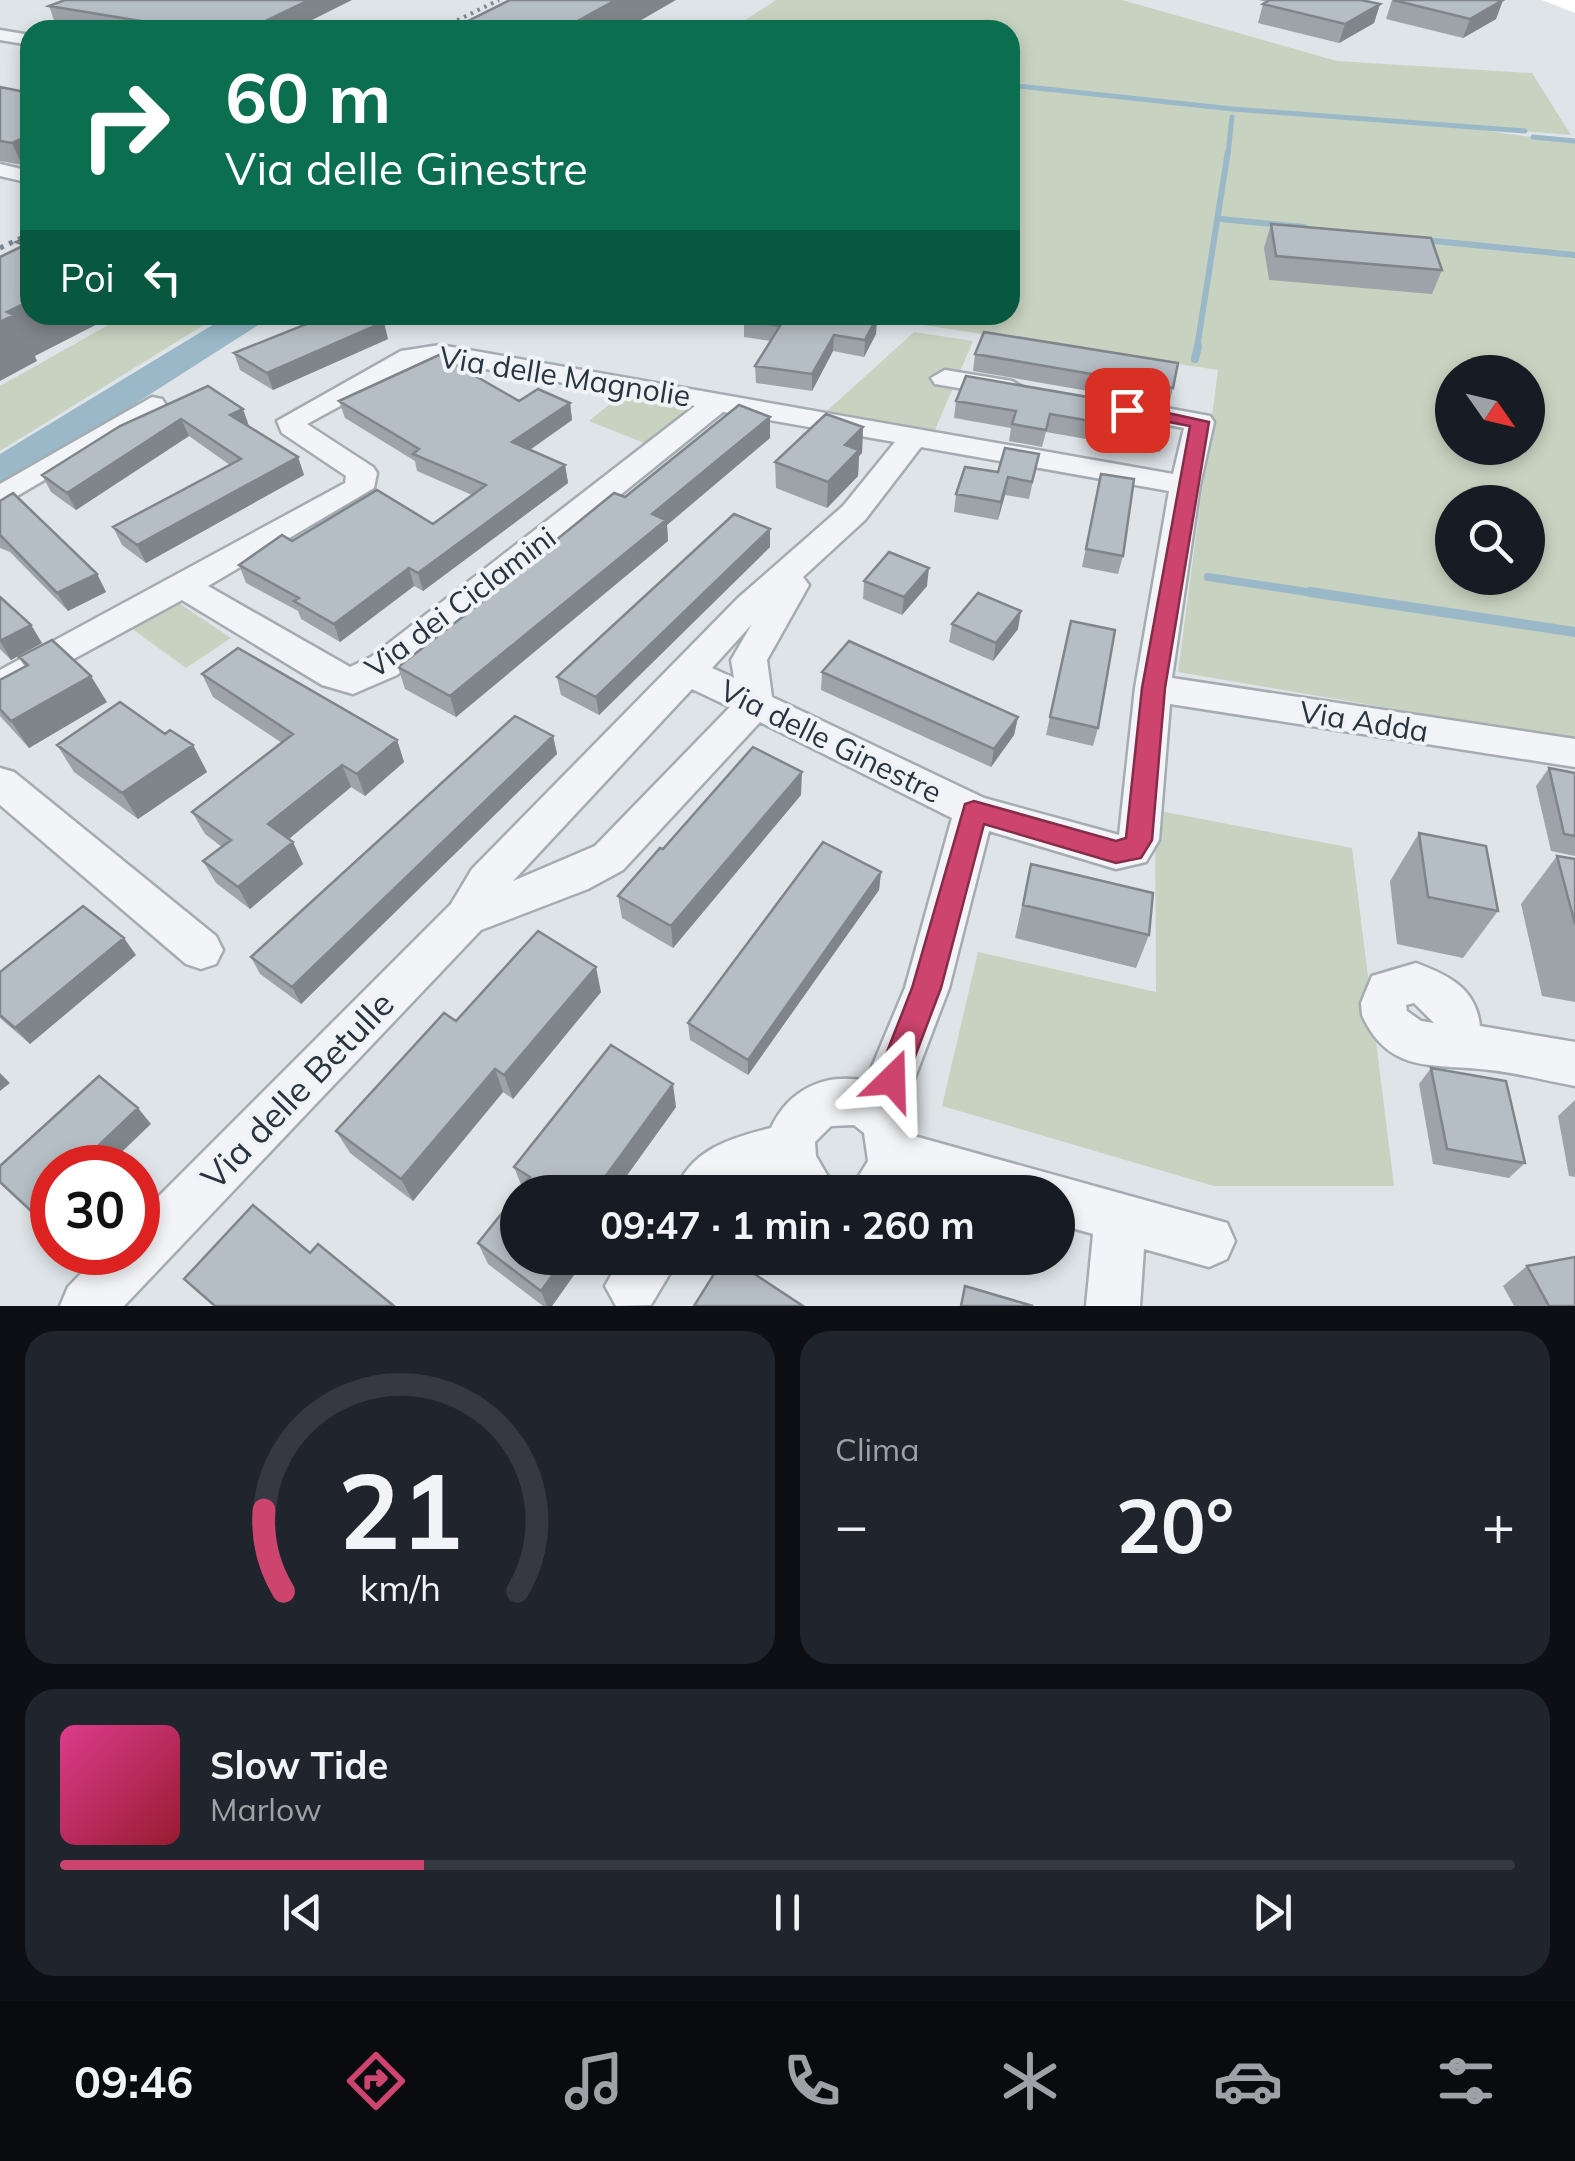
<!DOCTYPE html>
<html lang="it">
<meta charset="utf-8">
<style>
body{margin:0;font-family:Mulish,sans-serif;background:#20242c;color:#f1f3f6;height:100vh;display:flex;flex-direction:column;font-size:38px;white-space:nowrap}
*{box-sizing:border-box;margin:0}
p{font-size:32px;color:#9ea1a6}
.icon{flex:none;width:55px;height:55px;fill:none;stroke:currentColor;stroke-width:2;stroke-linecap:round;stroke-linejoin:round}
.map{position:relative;height:1306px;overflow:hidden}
.sheet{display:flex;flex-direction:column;gap:25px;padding:25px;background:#0d0f14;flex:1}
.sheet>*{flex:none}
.hud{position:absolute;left:20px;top:20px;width:1000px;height:305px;border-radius:30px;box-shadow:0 5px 15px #0003;background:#0b6e4f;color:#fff;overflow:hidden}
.needle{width:65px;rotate:124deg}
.tools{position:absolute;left:1435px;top:355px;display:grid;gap:20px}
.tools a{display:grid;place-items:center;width:110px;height:110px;border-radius:50%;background:#171b24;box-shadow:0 5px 15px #0003;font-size:50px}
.speed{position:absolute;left:30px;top:1145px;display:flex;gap:20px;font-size:50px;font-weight:700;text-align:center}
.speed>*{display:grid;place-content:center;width:130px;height:130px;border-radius:50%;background:#171b24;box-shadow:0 5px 15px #0003;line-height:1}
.speed .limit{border:15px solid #d22;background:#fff;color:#111}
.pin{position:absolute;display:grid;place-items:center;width:85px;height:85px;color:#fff;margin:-42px;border-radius:20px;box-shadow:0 5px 15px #0006}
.me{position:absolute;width:110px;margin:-55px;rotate:22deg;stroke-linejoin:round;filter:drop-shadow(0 0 8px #0008)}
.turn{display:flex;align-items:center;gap:35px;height:210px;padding:0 40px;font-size:45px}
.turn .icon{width:130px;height:130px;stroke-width:2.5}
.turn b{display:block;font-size:70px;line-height:85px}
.then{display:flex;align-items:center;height:95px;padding:0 40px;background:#0003;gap:20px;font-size:38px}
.big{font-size:75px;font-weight:700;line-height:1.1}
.sheet .card{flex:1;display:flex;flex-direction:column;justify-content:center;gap:15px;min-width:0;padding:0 35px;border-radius:30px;background:#20242c}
.sheet .dial{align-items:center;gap:0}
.dial svg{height:260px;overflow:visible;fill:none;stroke:#363941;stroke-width:7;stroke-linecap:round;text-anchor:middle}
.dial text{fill:#f1f3f6;stroke:none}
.song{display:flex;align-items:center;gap:30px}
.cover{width:120px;height:120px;border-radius:15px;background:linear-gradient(135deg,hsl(330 70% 55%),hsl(350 70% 35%))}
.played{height:10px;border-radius:5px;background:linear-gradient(90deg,#cd446f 25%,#363941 25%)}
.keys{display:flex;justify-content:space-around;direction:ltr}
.heat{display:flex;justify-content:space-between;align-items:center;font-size:55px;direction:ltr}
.sheet .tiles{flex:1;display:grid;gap:25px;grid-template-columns:1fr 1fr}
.card:last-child{grid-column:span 2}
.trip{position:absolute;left:500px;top:1175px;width:575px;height:100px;border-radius:50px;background:#171b24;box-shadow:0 5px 15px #0003;font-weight:700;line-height:100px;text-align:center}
.tab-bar{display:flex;height:160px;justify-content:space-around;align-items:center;background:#090b0e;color:#9ea1a6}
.tab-bar .icon{width:70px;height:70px}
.tab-bar .selected{color:#cd446f}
.tab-bar b{font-size:45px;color:#f1f3f6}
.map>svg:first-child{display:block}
.green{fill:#c8d2c0;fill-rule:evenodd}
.water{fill:#9ab8c8}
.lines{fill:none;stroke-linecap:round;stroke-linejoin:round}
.stream-far3{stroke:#9ab8c8;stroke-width:5}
.stream-far2{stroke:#9ab8c8;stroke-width:6}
.stream-far1{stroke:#9ab8c8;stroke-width:8}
.stream{stroke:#9ab8c8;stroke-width:10}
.street-casing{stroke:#a4acb2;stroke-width:5}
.street{fill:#f2f4f7;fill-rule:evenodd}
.secondary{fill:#fff;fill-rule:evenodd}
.rail-far1{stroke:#798692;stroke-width:4;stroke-dasharray:2.5 5;stroke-linecap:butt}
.rail{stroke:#798692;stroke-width:5;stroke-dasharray:4 6;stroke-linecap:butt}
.wall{fill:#9da3a9}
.shaded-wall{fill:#7f858a}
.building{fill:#b6bec5;stroke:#7f858a;stroke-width:2.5}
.route{fill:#cd446f;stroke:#852c48;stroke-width:2.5}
.labels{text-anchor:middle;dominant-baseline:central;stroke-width:8;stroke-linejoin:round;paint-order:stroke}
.street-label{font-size:30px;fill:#283440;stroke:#eff3f6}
.near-street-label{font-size:35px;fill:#283440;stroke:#eff3f6}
</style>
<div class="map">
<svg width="1575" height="1306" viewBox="0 0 1575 1306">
<rect width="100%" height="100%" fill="#dfe4e8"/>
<!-- green -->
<path class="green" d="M776,0H1122L1337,61L1532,73L1571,135L1445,125L1575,143V740L1178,672L1218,370L858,315H1010V84L1033,85L1010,82V30H730ZM1452,372H1528V448H1452ZM1452,502H1528V578H1452Z
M126,315H220L0,451V386Z
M914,332L973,341L935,430L827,411Z
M626,391L701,404L649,445L589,421Z
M176,601L231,638L186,668L131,628Z
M1155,810L1352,848L1394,1186H1214L942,1106L978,952L1156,992Z"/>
<!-- water -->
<path class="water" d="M229,315H274L0,490V454Z"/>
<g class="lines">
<!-- stream-far3 -->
<path class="stream-far3" d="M1010,85L1233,109L1525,131
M1533,137L1575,141
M1228,154L1232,117"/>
<!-- stream-far2 -->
<path class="stream-far2" d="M1221,219L1304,227
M1424,240L1575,255
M1197,348L1228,151"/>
<!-- stream-far1 -->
<path class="stream-far1" d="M1195,359L1198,346
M1208,577L1327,595"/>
<!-- stream -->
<path class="stream" d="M1310,592L1575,632"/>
<!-- street casing -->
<g class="street-casing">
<path id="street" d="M0,30L30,35V45L0,40Z
M0,164L30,171V183L0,176Z
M440,345L1173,474L1184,428L1112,414L1108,408L1122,400L1210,416L1214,422L1200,485L1172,678L1575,739V767L1170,704L1159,840L1146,862L1116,869L989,831L949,988L903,1109L914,1136L1227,1223L1235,1241L1227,1259L1209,1267L1144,1249L1140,1306H1086L1093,1234L1058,1224V1192H942L909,1184L906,1192H849L868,1161L864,1133L854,1125L831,1126L815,1142L816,1156L837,1192H782L773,1177L745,1183L736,1192H675C690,1150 730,1138 771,1128C788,1090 825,1072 866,1081L905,988L952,818L760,722L623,870L588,889L481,930L124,1306H60L68,1287L102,1252H138V1217L451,904L472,869L738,598L843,506L895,442L723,412L397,675L353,694L322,685L182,600L0,699V670L345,483L346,476L282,433L277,421L401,351ZM440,361L695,406L371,657L350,667L208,586L374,488L377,473L373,467L307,424L417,364ZM921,447L1169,491L1135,688L1119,835L984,798L772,697L767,660L809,585L803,577L865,520ZM752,624L731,660L734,678L712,668ZM692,689L730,707L595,846L513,881Z
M945,370L1012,381L1026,389L1012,397L935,384L931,378Z
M152,397L162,399L166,405L162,411L0,506V484Z
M0,768L14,772L216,936L223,950L216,964L201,969L186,964L0,805Z
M1416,963C1448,975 1476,988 1480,1026L1575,1042V1086C1547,1081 1518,1073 1490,1070C1434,1063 1389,1075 1362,1015L1361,1003L1372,976ZM1414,1003L1434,1023L1421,1021L1407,1011L1406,1005Z
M621,1258H679L651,1305L616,1306L605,1286Z"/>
</g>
<!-- street -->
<use href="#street" class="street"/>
<!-- secondary -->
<path class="secondary" d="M1542,0H1575V13Z"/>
<!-- rail-far1 -->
<path class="rail-far1" d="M437,30L499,0"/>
<!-- rail -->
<path class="rail" d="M0,248L30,234"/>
</g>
<!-- wall -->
<path class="wall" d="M1259,0H1361L1380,4L1374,23L1339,43L1258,23L1263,4L1267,2Z
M1392,0H1503L1496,19L1463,38L1386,19Z
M49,6L292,30H81L56,26Z
M0,87L30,93V161L22,165L0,161Z
M1271,224L1442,270L1432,294L1269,280L1264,248Z
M424,315H463L458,321Z
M877,317L876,334L864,357L833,351L812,391L756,383L755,366L771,341L744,337V320Z
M388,339L273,390L240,370L234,353Z
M975,354L1173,388L1169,405L973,371Z
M966,376L1165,434L1160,452L1046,432L1042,447L1009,441L1011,428L954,418L956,401Z
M208,386L249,426L298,457L304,475L146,563L122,545L113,527L230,465L189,436L76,510L51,492L42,475Z
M339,401L570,403L572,420L530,450L565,465L568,483L423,591L414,586L340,642L301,619L298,611L246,583L239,565L292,541L433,524L472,495L417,471L415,461L345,418Z
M863,427L862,453L859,456L858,476L827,508L776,488L775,462Z
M770,438L667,525L668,541L456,717L405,689L398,667L534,562V558L625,497Z
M1039,454L1029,499L1005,495L998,520L954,512L956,494Z
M1101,474L1123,556L1118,574L1082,567Z
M0,501L97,574L106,592L68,611L10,552L0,548Z
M770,529V547L599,715L561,695L557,677Z
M864,581L927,586L902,615L863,599Z
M0,597L31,625L42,643L11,660L0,649Z
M1071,621L1098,728L1093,746L1046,735Z
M952,624L1018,629L993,661L949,642Z
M19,657L107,702L29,748L0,716V680L25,667Z
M822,672L1018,717L1014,735L991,767L821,690Z
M202,674L397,740L404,762L365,796L351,787L289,839L293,842L303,864L250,909L216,883L203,861L222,847L205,834L192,812L282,743L213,697Z
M165,734L193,745L207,772L138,819L74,772L57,745Z
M553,736L557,754L301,1004L260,974L251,957Z
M1549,768L1575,773V856L1551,851L1536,786Z
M801,795L673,948L622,918L618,896Z
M1419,833L1498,911L1463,958L1397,944L1390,881Z
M1557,856L1575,859V1002L1542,996L1521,904Z
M1031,864L1149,935L1136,968L1015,938Z
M881,872L879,890L748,1075L690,1040L688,1023Z
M136,955L30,1044L0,1018V972Z
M601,992L513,1099L503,1092L413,1201L350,1153L336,1131L456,1021Z
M1431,1068L1525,1163L1509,1178L1433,1164L1419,1084Z
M1575,1100V1177L1569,1176L1558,1116Z
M676,1107L615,1192H518L522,1187L514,1167Z
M478,1243L518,1258H586L552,1306H543L488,1264Z
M1527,1266L1575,1306H1514L1503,1286Z"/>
<!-- shaded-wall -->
<path class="shaded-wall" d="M309,0H352L292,30H247Z
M616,0H676L624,30H561Z
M1503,0L1496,19L1463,38L1470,19Z
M1380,4L1374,23L1339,43L1345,24Z
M29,135L30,161L22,165L12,143Z
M30,301V315H115L35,356L37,361L0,381V322L7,312Z
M877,317L876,334L864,357L865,340Z
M384,322L388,339L273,390L267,373Z
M834,335L833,351L812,391V374Z
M570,403L572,420L515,460L512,442Z
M243,409L249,426L230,415Z
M770,417V438L667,525L668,541L456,717L450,696L652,514Z
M181,419L189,436L76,510L67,493Z
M863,427L862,453L859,456L858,476L827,508L828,482L845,445Z
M298,457L304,475L146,563L137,545Z
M565,465L568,483L423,591L418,573Z
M1008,477L1005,495L998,520L1001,502Z
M770,529V547L599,715L596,697Z
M409,568L414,586L340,642L334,624Z
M929,568L927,586L902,615L904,597Z
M97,574L106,592L68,611L57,593Z
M1021,611L1018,629L993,661L996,643Z
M31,625L42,643L11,660L0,641Z
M91,676L107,702L29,748L11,721Z
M1018,717L1014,735L991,767L994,749Z
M553,736L557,754L301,1004L292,987Z
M397,740L404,762L365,796L357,774Z
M193,745L207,772L138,819L122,793Z
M342,765L351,787L279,847L268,824Z
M802,772L801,795L673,948L671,926Z
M293,842L303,864L250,909L238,887Z
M881,872L879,890L748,1075V1060Z
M124,938L136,955L30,1044L15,1028Z
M596,967L601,992L513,1099L504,1075Z
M495,1069L503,1092L413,1201L401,1179Z
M0,1073L10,1083L0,1091Z
M673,1084L676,1107L615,1192H594Z
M138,1108L151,1124L105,1168H75Z
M52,1189V1218L46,1224L30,1210Z
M565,1258H586L552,1306H547L541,1291Z"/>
<!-- building -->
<path class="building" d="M65,0H309L247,30H196L49,6Z
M510,0H616L561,30H450Z
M1270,0H1361L1380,4L1345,24L1263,4Z
M1393,0H1503L1470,19Z
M0,87L30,93V135L12,143L0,141Z
M1271,224L1431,238L1442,270L1276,256Z
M30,236V301L7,312L14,315L0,322V257L25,245L16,242Z
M329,315H372L384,322L267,373L234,353Z
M747,315H862L877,317L865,340L834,335L812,374L755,366L780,326L744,320Z
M984,332L1178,363L1173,388L975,354Z
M439,355L519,401L538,389L570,403L512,442L565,465L418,573L409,568L334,624L294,601L299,598L239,565L282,535L292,541L377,490L433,524L486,485L413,454L419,449L339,401Z
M966,376L1169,411L1165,434L1050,414L1046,430L1012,424L1016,411L956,401Z
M208,386L243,409L230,415L298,457L137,545L113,527L241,459L181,419L67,493L42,475L120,426Z
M739,405L770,417L652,514L666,520L450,696L398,667L537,559L534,558L614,493L625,497Z
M826,414L863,427L845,445L859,450L828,482L775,462Z
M1005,448L1039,454L1032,482L1008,477L1001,502L956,494L965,467L998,472Z
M1101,474L1134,479L1123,556L1086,549Z
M13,493L97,574L57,593L0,535V501Z
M734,514L770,529L596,697L557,677Z
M889,552L929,568L904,597L864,581Z
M978,593L1021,611L996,643L952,624Z
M0,597L31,625L0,641Z
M1071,621L1115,630L1098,728L1050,717Z
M52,640L91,676L11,721L0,709V680L28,665L19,657Z
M849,641L1018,717L994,749L822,672Z
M238,648L397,740L357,774L342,765L268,824L293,842L238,887L203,861L231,840L192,812L293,734L202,674Z
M120,702L165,734L170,730L193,745L122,793L57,745Z
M515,716L553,736L292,987L251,957Z
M753,747L802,772L671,926L618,896L660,848L663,849Z
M1549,768L1575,773V836L1564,834Z
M1419,833L1486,846L1498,911L1428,897Z
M823,842L881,872L748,1060L688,1023Z
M1557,856L1575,859V924Z
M1031,864L1153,893L1149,935L1023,905Z
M83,906L124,938L15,1028L0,1015V972Z
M538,931L596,967L504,1075L495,1069L401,1179L336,1131L444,1013L456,1021Z
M611,1045L673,1084L594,1192H518L530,1177L514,1167Z
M1431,1068L1506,1081L1525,1163L1447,1149Z
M99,1076L138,1108L75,1168H52V1189L30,1210L0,1182V1166Z
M518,1193V1258H565L541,1291L478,1243Z
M253,1205L310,1253L318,1244L394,1306H215L184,1279Z
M1575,1257V1306H1549L1527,1266Z
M724,1258H730L803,1306H694Z
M965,1286L1033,1306H961Z"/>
<!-- route -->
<path class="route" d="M1127,404L1209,422L1165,688L1152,840L1141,858L1116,863L984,824L941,988L902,1091L892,1095L881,1091L876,1080L912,988L965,804L974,801L1116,841L1126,838L1142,688L1190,426L1121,413L1118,410Z"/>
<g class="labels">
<!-- street labels -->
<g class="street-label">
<text transform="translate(565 376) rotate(9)">Via delle Magnolie</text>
<text transform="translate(460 602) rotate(-37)">Via dei Ciclamini</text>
<text transform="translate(1364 721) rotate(9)">Via Adda</text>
<text transform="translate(831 741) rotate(26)">Via delle Ginestre</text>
</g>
<!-- near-street labels -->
<g class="near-street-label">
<text transform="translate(297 1090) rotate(-46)">Via delle Betulle</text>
</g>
</g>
</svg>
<div class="tools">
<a><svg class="needle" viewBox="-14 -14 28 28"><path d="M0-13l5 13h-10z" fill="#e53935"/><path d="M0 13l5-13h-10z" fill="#9ea1a6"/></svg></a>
<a><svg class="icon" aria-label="search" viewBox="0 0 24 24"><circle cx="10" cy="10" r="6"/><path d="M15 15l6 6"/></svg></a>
</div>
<div class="speed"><div class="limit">30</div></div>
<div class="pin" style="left:1127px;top:410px;background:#d93025"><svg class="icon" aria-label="arrive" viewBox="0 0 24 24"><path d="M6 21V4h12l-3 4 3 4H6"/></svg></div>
<svg class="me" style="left:892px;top:1080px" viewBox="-20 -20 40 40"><path d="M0-17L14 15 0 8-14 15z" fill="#cd446f" stroke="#fff" stroke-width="4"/></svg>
<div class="trip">09:47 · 1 min · 260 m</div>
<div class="hud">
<div class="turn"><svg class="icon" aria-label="right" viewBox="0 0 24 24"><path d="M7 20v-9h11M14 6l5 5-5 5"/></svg><div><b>60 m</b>Via delle Ginestre</div></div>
<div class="then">Poi<svg class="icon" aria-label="left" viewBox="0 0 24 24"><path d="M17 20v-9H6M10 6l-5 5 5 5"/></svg></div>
</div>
</div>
<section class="sheet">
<div class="tiles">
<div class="card dial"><svg viewBox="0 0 100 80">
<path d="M14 69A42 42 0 1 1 86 69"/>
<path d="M14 69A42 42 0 0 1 8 44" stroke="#cd446f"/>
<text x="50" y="56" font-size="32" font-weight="700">21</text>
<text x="50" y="72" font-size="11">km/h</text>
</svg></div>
<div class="card"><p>Clima</p>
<div class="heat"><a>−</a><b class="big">20°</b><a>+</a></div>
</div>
<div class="card">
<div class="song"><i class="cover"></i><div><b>Slow Tide</b><p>Marlow</p></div></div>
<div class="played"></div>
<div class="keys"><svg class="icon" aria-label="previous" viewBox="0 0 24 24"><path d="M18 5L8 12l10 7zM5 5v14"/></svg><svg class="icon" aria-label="pause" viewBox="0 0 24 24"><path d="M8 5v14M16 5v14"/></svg><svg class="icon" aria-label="next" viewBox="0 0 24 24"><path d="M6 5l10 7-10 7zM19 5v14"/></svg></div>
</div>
</div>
</section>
<nav class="tab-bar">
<b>09:46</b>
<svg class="icon selected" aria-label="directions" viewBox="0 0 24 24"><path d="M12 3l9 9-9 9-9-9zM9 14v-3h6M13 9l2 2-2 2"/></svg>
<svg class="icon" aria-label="music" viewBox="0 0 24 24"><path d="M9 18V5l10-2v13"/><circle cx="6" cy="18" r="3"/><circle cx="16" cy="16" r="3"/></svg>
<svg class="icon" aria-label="phone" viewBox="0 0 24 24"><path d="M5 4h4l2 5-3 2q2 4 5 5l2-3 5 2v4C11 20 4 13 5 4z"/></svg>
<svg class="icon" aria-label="climate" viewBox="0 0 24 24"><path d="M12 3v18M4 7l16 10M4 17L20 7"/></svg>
<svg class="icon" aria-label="car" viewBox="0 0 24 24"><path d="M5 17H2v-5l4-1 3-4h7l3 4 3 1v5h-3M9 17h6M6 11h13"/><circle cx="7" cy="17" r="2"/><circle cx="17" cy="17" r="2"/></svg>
<svg class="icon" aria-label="filters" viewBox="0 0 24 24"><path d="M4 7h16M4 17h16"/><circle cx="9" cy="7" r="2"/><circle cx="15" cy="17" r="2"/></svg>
</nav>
